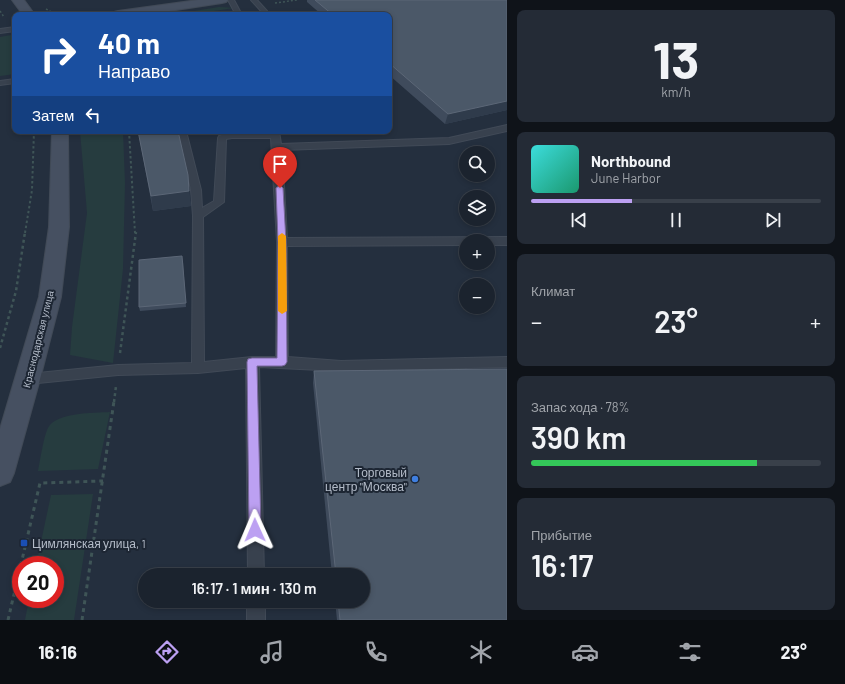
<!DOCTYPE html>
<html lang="ru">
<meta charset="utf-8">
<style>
body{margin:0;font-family:Barlow,sans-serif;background:#242b36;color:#f1f3f6;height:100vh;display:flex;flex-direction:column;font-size:15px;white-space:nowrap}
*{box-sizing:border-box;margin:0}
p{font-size:13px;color:#a0a4aa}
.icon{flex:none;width:22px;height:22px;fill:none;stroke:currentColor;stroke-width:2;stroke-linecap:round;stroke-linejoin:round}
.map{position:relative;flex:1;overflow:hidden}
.side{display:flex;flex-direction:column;gap:10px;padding:10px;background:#0f1319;width:338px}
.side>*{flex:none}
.hud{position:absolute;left:12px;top:12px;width:380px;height:122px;border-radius:8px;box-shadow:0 2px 6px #0003,0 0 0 1px #39404a;background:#1a4fa0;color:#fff;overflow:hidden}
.tools{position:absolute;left:459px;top:146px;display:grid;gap:8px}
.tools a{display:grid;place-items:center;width:36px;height:36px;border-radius:50%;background:#1b232e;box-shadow:0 2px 6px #0003,0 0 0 1px #39404a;font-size:20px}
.speed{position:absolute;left:12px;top:556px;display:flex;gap:8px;font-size:20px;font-weight:700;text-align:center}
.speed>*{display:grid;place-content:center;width:52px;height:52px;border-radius:50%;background:#1b232e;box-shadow:0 2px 6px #0003,0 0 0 1px #39404a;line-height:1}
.speed .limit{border:6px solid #d22;background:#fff;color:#111}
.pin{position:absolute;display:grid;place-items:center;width:34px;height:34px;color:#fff;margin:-41px -17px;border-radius:50% 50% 50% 0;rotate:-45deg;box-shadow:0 0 4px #0007}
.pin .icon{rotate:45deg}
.me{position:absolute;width:44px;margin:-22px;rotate:359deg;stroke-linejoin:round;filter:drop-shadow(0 0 3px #0008)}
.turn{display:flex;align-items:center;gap:14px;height:84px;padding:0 20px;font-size:18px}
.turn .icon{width:52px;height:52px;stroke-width:2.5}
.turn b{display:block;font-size:28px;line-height:34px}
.then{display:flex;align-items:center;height:38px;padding:0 20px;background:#0003;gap:8px;font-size:15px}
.big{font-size:30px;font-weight:600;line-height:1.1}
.side .card{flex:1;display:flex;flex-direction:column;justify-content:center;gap:6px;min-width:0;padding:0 14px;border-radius:8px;background:#242b36}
.side .dial{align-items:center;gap:0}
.dial b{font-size:52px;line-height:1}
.song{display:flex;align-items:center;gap:12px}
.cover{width:48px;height:48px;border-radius:6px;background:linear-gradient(135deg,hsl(180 70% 55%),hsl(160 70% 35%))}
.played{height:4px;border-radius:2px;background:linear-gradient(90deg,#bca0f2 35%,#39404a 35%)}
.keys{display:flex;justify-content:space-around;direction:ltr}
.heat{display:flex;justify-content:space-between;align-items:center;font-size:22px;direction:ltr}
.charge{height:6px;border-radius:3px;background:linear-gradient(90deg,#34c759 78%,#39404a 0)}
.trip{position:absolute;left:138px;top:568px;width:232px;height:40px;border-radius:20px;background:#1b232e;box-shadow:0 2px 6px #0003,0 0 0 1px #39404a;font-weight:600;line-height:40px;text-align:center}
.tab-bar{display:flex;height:64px;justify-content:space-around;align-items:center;background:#0b0e12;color:#a0a4aa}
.tab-bar .icon{width:28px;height:28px}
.tab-bar .current{color:#bca0f2}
.tab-bar b{font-size:18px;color:#f1f3f6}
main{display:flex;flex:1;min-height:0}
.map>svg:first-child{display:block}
.green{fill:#263c3f}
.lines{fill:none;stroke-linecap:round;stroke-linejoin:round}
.lane-casing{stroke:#414a57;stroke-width:2}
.secondary-casing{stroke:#414a57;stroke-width:2}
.path-far3{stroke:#3f5557;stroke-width:1.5;stroke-dasharray:2 2;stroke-linecap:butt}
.path-far2{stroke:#3f5557;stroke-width:2;stroke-dasharray:2.5 2.5;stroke-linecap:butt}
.path-far1{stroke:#3f5557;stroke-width:2.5;stroke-dasharray:3 3;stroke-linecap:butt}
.path{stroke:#3f5557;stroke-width:3;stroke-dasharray:4 4;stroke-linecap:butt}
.lane{fill:#38414e;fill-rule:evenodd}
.secondary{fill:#465061;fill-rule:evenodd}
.wall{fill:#3f4b5c}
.shaded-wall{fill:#2f3b4b}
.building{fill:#4b5868;stroke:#5c6777}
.route{fill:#bca0f2;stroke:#7a689d}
.slow{fill:#f59e0b}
.shop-dot{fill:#3f7fe0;stroke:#1d2633;stroke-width:1.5}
.transit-dot{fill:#1a4fb4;stroke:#1d2633;stroke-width:1.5}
.labels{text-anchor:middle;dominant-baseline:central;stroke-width:4;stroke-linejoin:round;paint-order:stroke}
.street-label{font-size:10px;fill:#b4bcc9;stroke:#1d2633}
.near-poi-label{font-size:12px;fill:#b4bcc9;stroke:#1d2633;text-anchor:end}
</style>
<main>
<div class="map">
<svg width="507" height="620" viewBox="0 0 507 620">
<rect width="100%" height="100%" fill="#242f3e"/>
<!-- green -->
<path class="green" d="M219,7L234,8L188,15H169Z
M11,35L15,57V74L0,76V37Z
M80,131H123L125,183L123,269L113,363L70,355L72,327L87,213Z
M110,412L98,469L38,471C40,461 44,435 48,428C56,412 94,413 110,412Z
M93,494L74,620H25L29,599H55V565H36L51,495Z"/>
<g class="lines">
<!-- lane casing -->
<g class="lane-casing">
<path id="lane" d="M228,0H234L241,13L240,15H234L235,13Z
M251,0H257L267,11V15H261V11Z
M15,27V31L0,33V29Z
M15,79V83L0,85V81Z
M507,125V131L449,144L282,150L287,238L507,237V245H488V241H466V245L287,246L288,357L341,361L507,357V367L341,371L259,367L264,575H248L246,368L198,373L118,375L28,384L23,383L21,379L23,375L28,374L118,365L192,363L193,216L191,190L178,131H186L201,190L202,208L214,201L218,138L219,136L231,132L279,131L281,144L449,138ZM232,138H271L277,242L276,357H252L204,362L203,217L224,202L226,139Z
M247,601H265V620H247Z"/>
</g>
<!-- secondary casing -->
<g class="secondary-casing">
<path id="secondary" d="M12,0H24L35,15H23Z
M198,0H228L226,2L222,3L143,15H112L114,12L118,11Z
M52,131H68L69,227L61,297L40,379L14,473L10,482L0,486V429L39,297L49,227Z"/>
</g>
<!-- path-far3 -->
<path class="path-far3" d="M275,3L297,0
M46,9L57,15
M0,11L4,17"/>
<!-- path-far2 -->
<path class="path-far2" d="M129,131L135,233
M25,233L32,190L34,131"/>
<!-- path-far1 -->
<path class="path-far1" d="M0,348L16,291L25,232
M120,353L136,232
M114,402L116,386"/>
<!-- path -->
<path class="path" d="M8,620L40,483L103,481
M82,620L114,401"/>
<!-- lane -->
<use href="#lane" class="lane"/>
<!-- secondary -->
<use href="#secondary" class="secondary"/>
</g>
<!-- wall -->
<path class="wall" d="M307,0H507V110L445,124L389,75V15H322L307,2Z
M138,131H178L191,206L153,211Z
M183,261L186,307L140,311L139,307Z
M314,371L507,620H337L335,601H363V575H332L313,383Z"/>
<!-- shaded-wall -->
<path class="shaded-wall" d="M507,101V110L445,124L448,114Z
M188,175L191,206L153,211L151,196Z"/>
<!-- building -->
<path class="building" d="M315,0H507V101L448,114L389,63V15H333Z
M138,131H178L188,175L189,191L151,196Z
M182,256L186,303L139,307V260Z
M507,369V620H340L338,601H363V575H336L314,371Z"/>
<!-- route -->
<path class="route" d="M280,185L283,188L286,242L287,362L285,365L282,366H257L261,530L259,534L255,536L251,534L249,530L247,362L248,359L252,358H277L278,242L276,188Z"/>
<!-- slow -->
<path class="slow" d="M282,233L286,236L287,311L282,314L278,311V236Z"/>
<!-- markers -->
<circle class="shop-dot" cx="415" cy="479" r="4"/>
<rect class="transit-dot" x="20" y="539" width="8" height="8" rx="2"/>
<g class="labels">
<!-- street labels -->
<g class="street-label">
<text transform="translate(38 339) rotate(-76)">Краснодарская улица</text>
</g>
<!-- near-poi labels -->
<g class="near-poi-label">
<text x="407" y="472">Торговый<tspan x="407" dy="14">центр "Москва"</tspan></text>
<text x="32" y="543" text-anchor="start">Цимлянская улица, 1</text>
</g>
</g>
</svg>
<div class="tools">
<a><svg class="icon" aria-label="search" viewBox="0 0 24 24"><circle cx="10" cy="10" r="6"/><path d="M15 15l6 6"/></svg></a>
<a><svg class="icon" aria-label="layers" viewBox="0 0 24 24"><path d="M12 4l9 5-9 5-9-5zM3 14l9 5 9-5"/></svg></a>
<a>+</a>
<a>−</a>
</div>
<div class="speed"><div class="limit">20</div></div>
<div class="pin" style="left:280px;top:188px;background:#d93025"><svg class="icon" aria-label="arrive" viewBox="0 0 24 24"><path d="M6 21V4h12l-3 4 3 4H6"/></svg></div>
<svg class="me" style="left:255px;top:530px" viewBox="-20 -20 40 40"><path d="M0-17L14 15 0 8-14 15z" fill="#bca0f2" stroke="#fff" stroke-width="4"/></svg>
<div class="trip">16:17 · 1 мин · 130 m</div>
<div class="hud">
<div class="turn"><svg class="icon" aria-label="right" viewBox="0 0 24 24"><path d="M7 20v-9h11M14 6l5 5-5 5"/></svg><div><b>40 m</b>Направо</div></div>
<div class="then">Затем<svg class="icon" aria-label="left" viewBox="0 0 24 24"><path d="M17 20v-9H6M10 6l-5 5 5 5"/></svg></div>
</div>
</div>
<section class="side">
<div class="card dial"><b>13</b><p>km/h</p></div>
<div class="card">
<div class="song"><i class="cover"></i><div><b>Northbound</b><p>June Harbor</p></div></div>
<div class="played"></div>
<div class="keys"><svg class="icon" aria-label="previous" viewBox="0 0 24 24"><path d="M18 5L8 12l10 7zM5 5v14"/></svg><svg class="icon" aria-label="pause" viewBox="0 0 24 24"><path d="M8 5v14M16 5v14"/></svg><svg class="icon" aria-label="next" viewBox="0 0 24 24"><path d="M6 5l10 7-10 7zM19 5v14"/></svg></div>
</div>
<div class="card"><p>Климат</p>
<div class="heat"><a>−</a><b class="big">23°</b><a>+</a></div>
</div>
<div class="card"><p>Запас хода · 78%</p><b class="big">390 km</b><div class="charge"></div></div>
<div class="card"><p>Прибытие</p><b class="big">16:17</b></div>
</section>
</main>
<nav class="tab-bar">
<b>16:16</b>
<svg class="icon current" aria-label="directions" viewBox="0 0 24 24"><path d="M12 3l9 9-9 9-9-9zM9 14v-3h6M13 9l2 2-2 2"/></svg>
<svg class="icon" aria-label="music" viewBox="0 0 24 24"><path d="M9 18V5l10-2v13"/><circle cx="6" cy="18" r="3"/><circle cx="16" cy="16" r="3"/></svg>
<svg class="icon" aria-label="phone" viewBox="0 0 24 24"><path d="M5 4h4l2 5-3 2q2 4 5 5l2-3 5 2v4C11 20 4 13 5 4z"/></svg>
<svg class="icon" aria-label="climate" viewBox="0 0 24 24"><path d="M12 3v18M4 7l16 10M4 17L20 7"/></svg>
<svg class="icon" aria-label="car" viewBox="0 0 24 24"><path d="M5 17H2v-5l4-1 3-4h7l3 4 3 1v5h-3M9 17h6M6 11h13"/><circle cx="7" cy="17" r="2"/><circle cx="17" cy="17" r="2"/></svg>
<svg class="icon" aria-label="filters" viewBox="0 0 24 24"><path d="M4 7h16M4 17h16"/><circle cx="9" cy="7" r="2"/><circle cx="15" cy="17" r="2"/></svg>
<b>23°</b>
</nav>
